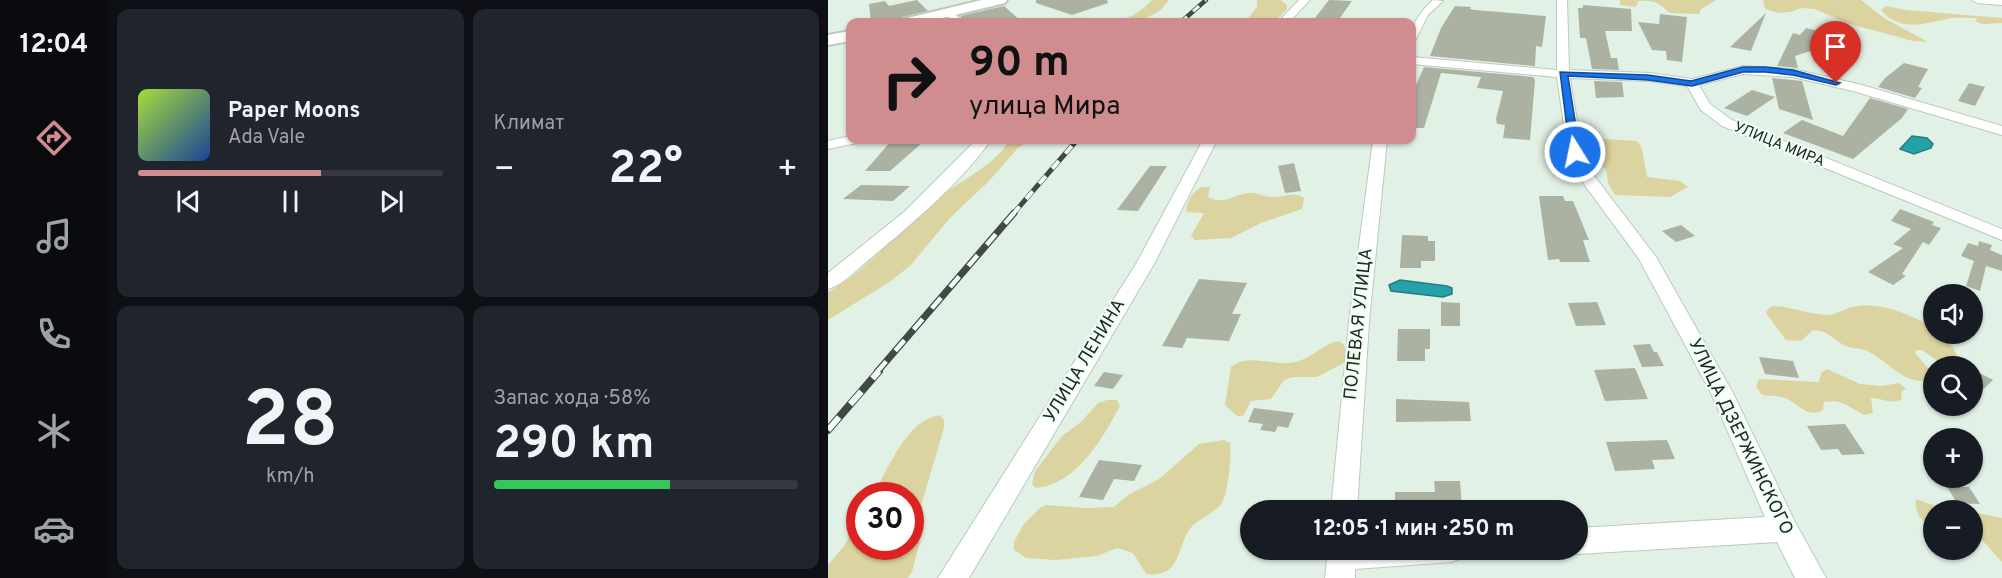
<!DOCTYPE html>
<html lang="ru">
<meta charset="utf-8">
<style>
body{margin:0;font-family:Overpass,sans-serif;background:#20242c;color:#f1f3f6;height:100vh;display:flex;flex-direction:column;font-size:22px;white-space:nowrap}
*{box-sizing:border-box;margin:0}
p{font-size:20px;color:#9ea1a6}
.icon{flex:none;width:33px;height:33px;fill:none;stroke:currentColor;stroke-width:2;stroke-linecap:round;stroke-linejoin:round}
.map{position:relative;flex:1;overflow:hidden}
.side{display:flex;flex-direction:column;gap:9px;padding:9px;background:#0d0f14;width:720px}
.side>*{flex:none}
.guide{position:absolute;left:18px;top:18px;width:570px;height:126px;border-radius:12px;box-shadow:0 2px 4px #0004;background:#cf8d90;color:#111;overflow:hidden}
.tools{position:absolute;left:1095px;top:284px;display:grid;gap:12px}
.tools a{display:grid;place-items:center;width:60px;height:60px;border-radius:50%;background:#171b24;box-shadow:0 2px 4px #0004;font-size:30px}
.speed{position:absolute;left:18px;top:482px;display:flex;gap:12px;font-size:30px;font-weight:700;text-align:center}
.speed>*{display:grid;place-content:center;width:78px;height:78px;border-radius:50%;background:#171b24;box-shadow:0 2px 4px #0004;line-height:1}
.speed .limit{border:9px solid #d22;background:#fff;color:#111}
.pin{position:absolute;display:grid;place-items:center;width:51px;height:51px;color:#fff;margin:-62px -26px;border-radius:50% 50% 50% 0;rotate:-45deg;box-shadow:0 0 6px #0007}
.pin .icon{rotate:45deg}
.me{position:absolute;width:66px;margin:-33px;rotate:350deg;stroke-linejoin:round;filter:drop-shadow(0 0 4px #0008)}
.turn{display:flex;align-items:center;gap:21px;height:126px;padding:0 24px;font-size:27px}
.turn .icon{width:78px;height:78px;stroke-width:2.5}
.turn b{display:block;font-size:42px;line-height:51px}
.big{font-size:45px;font-weight:700;line-height:1.1}
.side .widget{flex:1;display:flex;flex-direction:column;justify-content:center;gap:9px;min-width:0;padding:0 21px;border-radius:12px;background:#20242c}
.side .dial{align-items:center;gap:0}
.dial b{font-size:78px;line-height:1}
.song{display:flex;align-items:center;gap:18px}
.cover{width:72px;height:72px;border-radius:9px;background:linear-gradient(135deg,hsl(80 70% 55%),hsl(220 70% 35%))}
.played{height:6px;border-radius:3px;background:linear-gradient(90deg,#cf8d90 60%,#363941 60%)}
.keys{display:flex;justify-content:space-around;direction:ltr}
.heat{display:flex;justify-content:space-between;align-items:center;font-size:33px;direction:ltr}
.charge{height:9px;border-radius:4px;background:linear-gradient(90deg,#34c759 58%,#363941 0)}
.side .tiles{flex:1;display:grid;gap:9px;grid-template-columns:repeat(2,1fr)}
.trip{position:absolute;left:412px;top:500px;width:348px;height:60px;border-radius:30px;background:#171b24;box-shadow:0 2px 4px #0004;font-weight:700;line-height:60px;text-align:center}
main{display:flex;flex:1;min-height:0}
.dock{display:flex;flex-direction:column;width:108px;justify-content:space-around;align-items:center;background:#090b0e;color:#9ea1a6}
.dock .icon{width:42px;height:42px}
.dock .on{color:#cf8d90}
.dock b{font-size:27px;color:#f1f3f6}
.map>svg:first-child{display:block}
.green{fill:#dbd4a0}
.water{fill:#25a2a9;stroke:#247d80;stroke-width:1.5}
.building{fill:#abb2a2}
.lines{fill:none;stroke-linecap:round;stroke-linejoin:round}
.minor-casing{stroke:#bbcabe;stroke-width:2}
.secondary-casing{stroke:#bbcabe;stroke-width:4}
.minor{fill:#fff;fill-rule:evenodd}
.secondary{fill:#fff;fill-rule:evenodd}
.rail-far3-casing{stroke:#424943;stroke-width:4.5}
.rail-far2-casing{stroke:#424943;stroke-width:5}
.rail-far1-casing{stroke:#424943;stroke-width:7}
.rail-casing{stroke:#424943;stroke-width:8}
.rail-far3{stroke:#effff2;stroke-width:3;stroke-dasharray:8;stroke-linecap:butt}
.rail-far2{stroke:#effff2;stroke-width:4;stroke-dasharray:10;stroke-linecap:butt}
.rail-far1{stroke:#effff2;stroke-width:4.5;stroke-dasharray:14;stroke-linecap:butt}
.rail{stroke:#effff2;stroke-width:6;stroke-dasharray:17;stroke-linecap:butt}
.route{fill:#1a73e8;stroke:#114b97;stroke-width:1.5}
.labels{text-anchor:middle;dominant-baseline:central;stroke-width:4.5;stroke-linejoin:round;paint-order:stroke}
.far-street-label{font-size:15px;fill:#212722;stroke:#effff2}
.street-label{font-size:18px;fill:#212722;stroke:#effff2}
</style>
<main>
<nav class="dock">
<b>12:04</b>
<svg class="icon on" aria-label="directions" viewBox="0 0 24 24"><path d="M12 3l9 9-9 9-9-9zM9 14v-3h6M13 9l2 2-2 2"/></svg>
<svg class="icon" aria-label="music" viewBox="0 0 24 24"><path d="M9 18V5l10-2v13"/><circle cx="6" cy="18" r="3"/><circle cx="16" cy="16" r="3"/></svg>
<svg class="icon" aria-label="phone" viewBox="0 0 24 24"><path d="M5 4h4l2 5-3 2q2 4 5 5l2-3 5 2v4C11 20 4 13 5 4z"/></svg>
<svg class="icon" aria-label="climate" viewBox="0 0 24 24"><path d="M12 3v18M4 7l16 10M4 17L20 7"/></svg>
<svg class="icon" aria-label="car" viewBox="0 0 24 24"><path d="M5 17H2v-5l4-1 3-4h7l3 4 3 1v5h-3M9 17h6M6 11h13"/><circle cx="7" cy="17" r="2"/><circle cx="17" cy="17" r="2"/></svg>
</nav>
<section class="side">
<div class="tiles">
<div class="widget">
<div class="song"><i class="cover"></i><div><b>Paper Moons</b><p>Ada Vale</p></div></div>
<div class="played"></div>
<div class="keys"><svg class="icon" aria-label="previous" viewBox="0 0 24 24"><path d="M18 5L8 12l10 7zM5 5v14"/></svg><svg class="icon" aria-label="pause" viewBox="0 0 24 24"><path d="M8 5v14M16 5v14"/></svg><svg class="icon" aria-label="next" viewBox="0 0 24 24"><path d="M6 5l10 7-10 7zM19 5v14"/></svg></div>
</div>
<div class="widget"><p>Климат</p>
<div class="heat"><a>−</a><b class="big">22°</b><a>+</a></div>
</div>
<div class="widget dial"><b>28</b><p>km/h</p></div>
<div class="widget"><p>Запас хода · 58%</p><b class="big">290 km</b><div class="charge"></div></div>
</div>
</section>
<div class="map">
<svg width="1174" height="578" viewBox="0 0 1174 578">
<rect width="100%" height="100%" fill="#e2f1e5"/>
<!-- green -->
<path class="green" d="M324,0H341L333,10L311,22H227C266,7 287,39 324,0Z
M429,0H453L459,5V9L446,22H417L429,7Z
M792,0H888L873,9L871,14L842,13C830,3 828,0 810,1L808,7L792,5Z
M935,0H1033L1056,18L1100,42L1085,41L1018,23L987,9L973,8L963,12L950,13L937,9Z
M1058,6L1078,10L1174,18V23L1154,24L1147,21L1149,19L1147,18C1138,18 1126,17 1118,19C1096,24 1072,32 1053,10Z
M763,138L809,141L814,149L819,177L852,181L860,187L842,197L787,195L780,183L778,169C767,162 759,158 757,142Z
M182,140H202L190,148L161,181L122,218L83,265L63,281L0,320V292C46,266 74,224 115,194C138,178 167,164 182,140Z
M374,187H382L380,197C395,206 406,194 421,193C429,192 435,197 444,197C455,198 466,191 476,198L474,209L433,223L403,238L367,240L363,236L376,213L358,212C359,201 364,192 374,187Z
M943,306C962,306 979,314 998,315C1010,315 1018,307 1030,306C1057,303 1082,315 1105,327L1106,333H1113L1125,347L1133,366H1117L1094,350H1088L1087,353L1101,369L1104,379C1079,388 1062,363 1041,352C1033,347 1022,350 1014,344C1003,337 1000,331 985,330L973,341L958,340L940,316L938,312Z
M510,341L516,344L518,358L516,363L489,377H465L456,380L443,399L423,401L415,416H409L397,405L403,367C421,352 446,367 468,362C484,358 493,345 510,341Z
M999,369L1032,384L1053,386L1071,383L1078,389L1073,392L1074,399C1063,405 1054,398 1043,398L1045,413L1036,415L1015,403L1007,401L996,402L995,410C978,420 969,400 953,397C946,395 940,397 933,394L928,386L931,379L991,382L993,373Z
M279,400H289L292,406C274,439 249,484 208,488L204,484L207,471L234,436L253,422L270,403Z
M112,415L116,420V428L92,509L93,537L84,572L80,578H0V565L16,546L31,518L32,546H82V495H45C61,468 78,420 112,415Z
M396,440L402,443C404,455 400,492 394,503C386,514 369,519 361,530C348,550 353,578 318,574L305,553L289,548L269,556L227,560L198,558L186,550V542L195,525L212,508L218,505L258,508L286,507L300,495L331,479L371,444Z
M1088,499L1119,510H1123H1106L1105,528C1094,521 1086,514 1088,499Z
M1145,512L1174,518V562L1145,530Z"/>
<!-- water -->
<path class="water" d="M1084,136L1099,138L1105,144L1103,148L1086,154L1072,149Z
M572,280L619,286L624,288V294L615,297L563,291L561,285Z"/>
<!-- building -->
<path class="building" d="M89,0L100,11L74,17L71,22H43L41,4L57,1L61,6Z
M208,0H279L280,3L244,15L208,3Z
M501,0L524,1L509,22H484Z
M755,5L803,9L804,31H777L783,58H789L791,70L764,69L758,38H752L750,8H755Z
M176,6L194,22H138L132,16Z
M627,6L643,7L642,9L647,10L718,16L714,47L708,46L707,66L602,56L613,28Z
M938,13L923,51L902,47Z
M832,14L859,17L854,62L839,60L838,51L824,50L810,22L831,24Z
M978,28L1003,34L989,49L967,56L970,68L949,66L965,33L972,35Z
M1076,63L1100,69L1090,87L1094,88L1087,98L1050,87L1057,78Z
M596,67L705,77L707,80L702,140L675,138L677,125L669,124L668,119L675,91L649,88L653,77L613,73L596,128H584V94Z
M944,78L974,81L985,120L951,109Z
M766,81L794,82L796,97L768,98Z
M1141,83L1157,87L1147,106L1130,101Z
M924,90L947,97L919,116L896,108Z
M1042,98L1080,109L1074,118L1025,159L955,133L974,120L1015,136Z
M64,140H92L89,143H94L62,171H37Z
M466,163L473,191L457,193L450,166Z
M322,166H339L310,211L289,210Z
M33,185L82,186L65,201L15,199Z
M711,196H735L737,201H745L761,240H755L762,262H732L731,259L720,260Z
M1072,209L1106,222L1104,225L1113,228L1101,245L1095,242L1074,274L1078,276L1065,285L1040,272L1075,248L1065,244L1083,229L1063,221Z
M853,225L867,236L848,242L834,231Z
M574,235L600,236V241H607V261H593V268H572Z
M1151,241L1164,245L1162,250L1174,255V271L1158,266L1152,291L1138,286L1146,261L1133,256L1140,243L1150,246Z
M371,279L419,283L404,314H413L401,341L359,338L354,348L334,346Z
M613,302L632,303V326H613Z
M769,302L778,325L748,326L740,303Z
M570,329H602V349H597V361H569Z
M822,344L826,352H829L836,366L814,367L805,345Z
M931,357L965,361L971,378L937,374Z
M807,368L820,399L777,401L766,370Z
M1144,369L1165,380L1144,400Z
M276,372L295,375L285,389L266,386Z
M568,399L641,402L643,421L568,422Z
M426,408L466,413L460,428L450,426L447,432L432,430L435,424L420,422Z
M1017,424L1037,454L1014,455L1010,449L993,450L979,426Z
M839,440L847,459L824,460L827,469L787,471L778,442Z
M271,460L314,465L306,481L286,479L275,500L251,497Z
M606,481H632L634,510H567V492H607Z
M1119,487H1141L1152,504L1129,503Z"/>
<g class="lines">
<!-- minor casing -->
<g class="minor-casing">
<path id="minor" d="M471,0H482L461,22H450Z
M605,0L615,1L600,15L588,39L584,40C584,22 592,12 605,0Z
M729,0H739L741,70L821,73L864,79L915,66L965,69L1034,85L1174,126V135L1025,91L965,77L915,74L871,85L882,104L904,120L1174,229V240L894,126L873,110L859,86L821,81L742,78L754,152L764,173L828,257L905,393L966,520L998,578H967L949,542L750,554L740,550L750,549V528L937,517L883,393L811,259L748,173L740,152L729,77L584,64V57L729,70Z
M1144,0H1174V5L1149,3Z
M122,10L136,22H125L117,13Z
M22,136V140H31L29,143L0,149V141Z
M148,140H163C131,185 80,227 37,263C26,272 14,285 0,289V273L76,212Z
M375,140H389L326,264L141,578H110L308,264Z
M545,140H559L541,322L529,510H503L521,322Z
M500,549H638L634,558L624,562L527,569V578H497Z"/>
</g>
<!-- secondary casing -->
<g class="secondary-casing">
<path id="secondary" d="M154,0H179L177,3L98,22H73L75,19Z
M22,31V41L0,45V35Z"/>
</g>
<!-- minor -->
<use href="#minor" class="minor"/>
<!-- secondary -->
<use href="#secondary" class="secondary"/>
<!-- rail-far3 casing -->
<g class="rail-far3-casing">
<path id="rail-far3" d="M353,22L378,0"/>
</g>
<!-- rail-far2 casing -->
<g class="rail-far2-casing">
<path id="rail-far2" d="M185,214L249,140"/>
</g>
<!-- rail-far1 casing -->
<g class="rail-far1-casing">
<path id="rail-far1" d="M49,372L186,213"/>
</g>
<!-- rail casing -->
<g class="rail-casing">
<path id="rail" d="M0,430L51,371"/>
</g>
<!-- rail-far3 -->
<use href="#rail-far3" class="rail-far3"/>
<!-- rail-far2 -->
<use href="#rail-far2" class="rail-far2"/>
<!-- rail-far1 -->
<use href="#rail-far1" class="rail-far1"/>
<!-- rail -->
<use href="#rail" class="rail"/>
</g>
<!-- route -->
<path class="route" d="M937,67L965,70L1012,83L1008,85L965,75L937,72H915L864,86L820,80L740,76L752,152L747,155L742,152L732,72L820,75L863,81L915,67Z"/>
<g class="labels">
<!-- far-street labels -->
<g class="far-street-label">
<text transform="translate(951 145) rotate(22)">УЛИЦА МИРА</text>
</g>
<!-- street labels -->
<g class="street-label">
<text transform="translate(531 324) rotate(-84)">ПОЛЕВАЯ УЛИЦА</text>
<text transform="translate(257 361) rotate(-59)">УЛИЦА ЛЕНИНА</text>
<text transform="translate(912 437) rotate(64)">УЛИЦА ДЗЕРЖИНСКОГО</text>
</g>
</g>
</svg>
<div class="tools">
<a><svg class="icon" aria-label="sound" viewBox="0 0 24 24"><path d="M4 9h4l5-4v14l-5-4H4zM17 9q2 3 0 6"/></svg></a>
<a><svg class="icon" aria-label="search" viewBox="0 0 24 24"><circle cx="10" cy="10" r="6"/><path d="M15 15l6 6"/></svg></a>
<a>+</a>
<a>−</a>
</div>
<div class="speed"><div class="limit">30</div></div>
<div class="pin" style="left:1008px;top:83px;background:#d93025"><svg class="icon" aria-label="arrive" viewBox="0 0 24 24"><path d="M6 21V4h12l-3 4 3 4H6"/></svg></div>
<svg class="me" style="left:747px;top:152px" viewBox="-20 -20 40 40"><circle r="17" fill="#1a73e8" stroke="#fff" stroke-width="3"/><path d="M0-11L8 9 0 5-8 9z" fill="#fff"/></svg>
<div class="trip">12:05 · 1 мин · 250 m</div>
<div class="guide">
<div class="turn"><svg class="icon" aria-label="right" viewBox="0 0 24 24"><path d="M7 20v-9h11M14 6l5 5-5 5"/></svg><div><b>90 m</b>улица Мира</div></div>
</div>
</div>
</main>
